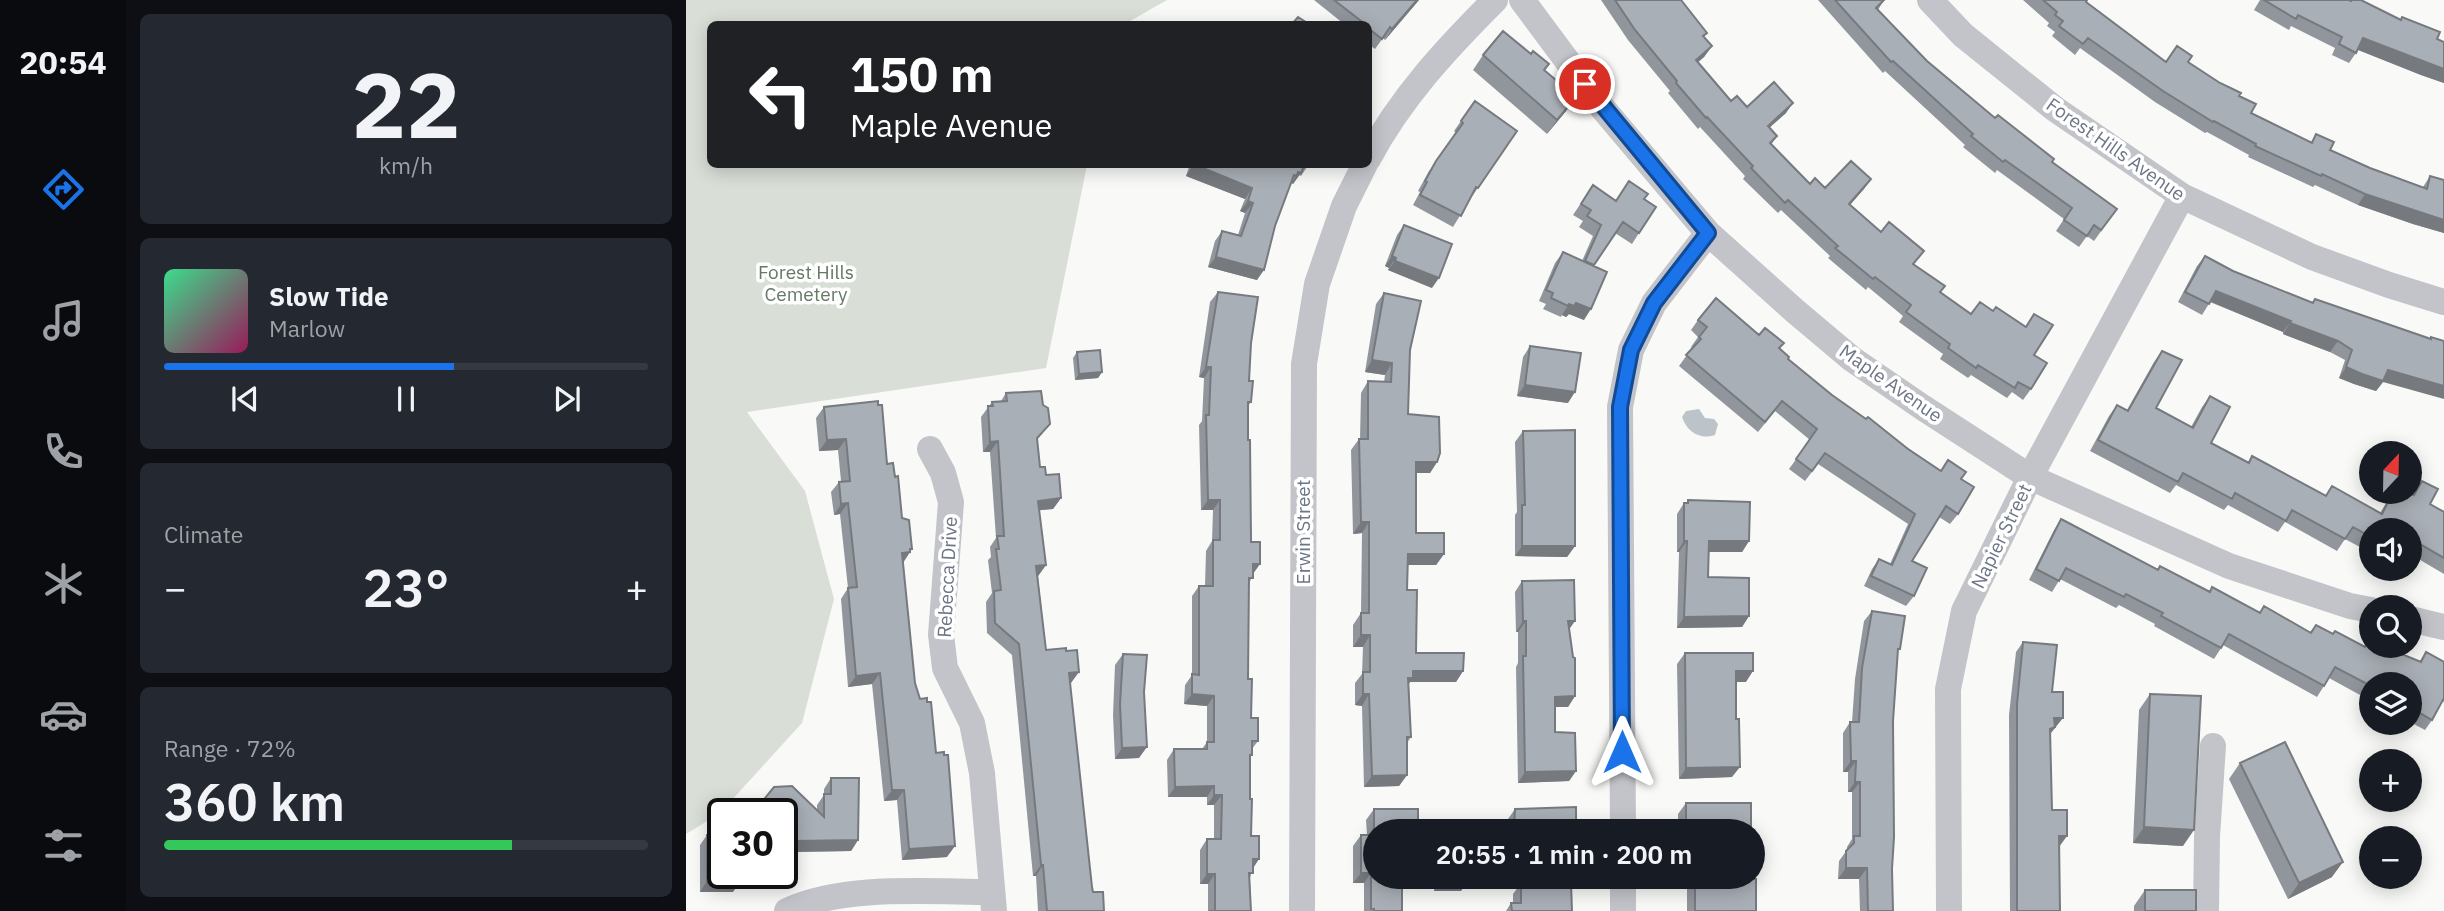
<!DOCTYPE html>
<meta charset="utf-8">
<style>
body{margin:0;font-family:"IBM Plex Sans",sans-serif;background:#242831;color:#f1f3f6;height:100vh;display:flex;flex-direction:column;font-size:26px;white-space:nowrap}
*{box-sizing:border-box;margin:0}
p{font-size:23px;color:#9ea1a6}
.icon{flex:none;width:38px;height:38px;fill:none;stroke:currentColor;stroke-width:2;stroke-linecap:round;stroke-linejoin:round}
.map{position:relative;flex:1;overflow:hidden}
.details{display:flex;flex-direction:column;gap:14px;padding:14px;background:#0d0f14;width:560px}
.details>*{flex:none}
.hud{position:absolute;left:21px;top:21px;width:665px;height:147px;border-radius:10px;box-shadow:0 4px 18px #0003;background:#202124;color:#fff;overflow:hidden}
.needle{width:46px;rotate:22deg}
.controls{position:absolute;left:1673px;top:441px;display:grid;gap:14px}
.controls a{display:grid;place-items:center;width:63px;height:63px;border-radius:50%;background:#171b24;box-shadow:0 4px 18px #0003;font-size:35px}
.speed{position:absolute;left:21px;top:798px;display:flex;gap:14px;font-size:35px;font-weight:700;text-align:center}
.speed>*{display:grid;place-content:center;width:91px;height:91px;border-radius:50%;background:#171b24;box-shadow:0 4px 18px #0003;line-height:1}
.speed .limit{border:4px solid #111;border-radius:10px;background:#fff;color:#111}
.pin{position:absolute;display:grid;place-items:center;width:60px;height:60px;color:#fff;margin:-30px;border:4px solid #fff;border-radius:50%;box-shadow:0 2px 7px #0007}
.me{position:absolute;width:77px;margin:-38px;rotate:0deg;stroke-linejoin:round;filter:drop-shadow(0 0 5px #0008)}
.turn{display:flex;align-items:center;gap:24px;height:147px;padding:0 28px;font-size:32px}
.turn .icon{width:91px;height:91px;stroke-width:2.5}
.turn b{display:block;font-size:49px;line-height:60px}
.big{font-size:52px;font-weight:600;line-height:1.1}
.details .widget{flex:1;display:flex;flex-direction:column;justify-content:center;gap:10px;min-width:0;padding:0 24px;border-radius:10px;background:#242831}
.details .dial{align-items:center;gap:0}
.dial b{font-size:91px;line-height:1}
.song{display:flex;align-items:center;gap:21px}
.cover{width:84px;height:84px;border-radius:10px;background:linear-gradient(135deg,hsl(150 70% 55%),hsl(330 70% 35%))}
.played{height:7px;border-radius:4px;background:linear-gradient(90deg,#1a73e8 60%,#363941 60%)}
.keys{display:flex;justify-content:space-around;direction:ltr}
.heat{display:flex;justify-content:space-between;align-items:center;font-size:38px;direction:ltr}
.charge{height:10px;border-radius:5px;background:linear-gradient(90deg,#34c759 72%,#363941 0)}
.trip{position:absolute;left:677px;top:819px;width:402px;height:70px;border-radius:35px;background:#171b24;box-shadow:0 4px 18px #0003;font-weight:600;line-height:70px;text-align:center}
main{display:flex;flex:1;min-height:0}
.tab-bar{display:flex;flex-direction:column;width:126px;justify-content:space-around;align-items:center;background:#090b0e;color:#9ea1a6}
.tab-bar .icon{width:49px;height:49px}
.tab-bar .active{color:#1a73e8}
.tab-bar b{font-size:32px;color:#f1f3f6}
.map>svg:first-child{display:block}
.green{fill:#d9ded7}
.water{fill:#bcc3c9}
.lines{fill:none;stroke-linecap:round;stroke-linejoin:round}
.minor{stroke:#c2c4c9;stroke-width:26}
.wall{fill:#91969d}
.shaded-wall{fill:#767a7f}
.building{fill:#a9afb6;stroke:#767a7f;stroke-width:2}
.route-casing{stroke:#114b97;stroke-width:18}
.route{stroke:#1a73e8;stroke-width:12}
.labels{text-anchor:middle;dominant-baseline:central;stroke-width:7;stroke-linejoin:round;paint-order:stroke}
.street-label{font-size:19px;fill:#6c7686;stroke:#fff}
.park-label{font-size:19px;fill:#667966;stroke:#fff}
</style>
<main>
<nav class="tab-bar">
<b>20:54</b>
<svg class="icon active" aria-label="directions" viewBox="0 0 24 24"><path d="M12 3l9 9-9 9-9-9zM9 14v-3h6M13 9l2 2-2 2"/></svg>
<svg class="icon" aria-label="music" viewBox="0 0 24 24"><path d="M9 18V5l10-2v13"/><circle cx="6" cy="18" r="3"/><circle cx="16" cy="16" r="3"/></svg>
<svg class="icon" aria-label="phone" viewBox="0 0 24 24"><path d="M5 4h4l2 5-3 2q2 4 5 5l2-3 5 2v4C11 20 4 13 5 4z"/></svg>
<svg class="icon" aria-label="climate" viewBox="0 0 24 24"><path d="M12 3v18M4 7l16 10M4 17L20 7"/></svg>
<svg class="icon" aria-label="car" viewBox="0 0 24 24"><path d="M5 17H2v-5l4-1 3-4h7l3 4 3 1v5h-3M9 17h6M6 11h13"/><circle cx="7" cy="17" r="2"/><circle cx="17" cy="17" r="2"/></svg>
<svg class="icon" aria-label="filters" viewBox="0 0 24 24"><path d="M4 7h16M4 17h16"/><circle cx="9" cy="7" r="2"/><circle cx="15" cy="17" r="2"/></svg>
</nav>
<section class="details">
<div class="widget dial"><b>22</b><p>km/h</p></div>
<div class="widget">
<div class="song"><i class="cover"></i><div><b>Slow Tide</b><p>Marlow</p></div></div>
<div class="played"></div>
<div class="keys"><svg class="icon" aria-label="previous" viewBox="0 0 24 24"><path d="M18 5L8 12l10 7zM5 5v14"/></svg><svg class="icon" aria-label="pause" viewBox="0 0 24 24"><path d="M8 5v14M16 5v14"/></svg><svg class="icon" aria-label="next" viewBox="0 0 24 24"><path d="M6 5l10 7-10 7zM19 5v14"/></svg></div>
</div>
<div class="widget"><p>Climate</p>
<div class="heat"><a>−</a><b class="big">23°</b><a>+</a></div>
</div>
<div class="widget"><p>Range · 72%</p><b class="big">360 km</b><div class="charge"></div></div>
</section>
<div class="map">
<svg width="1758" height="911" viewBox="0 0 1758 911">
<rect width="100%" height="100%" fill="#f9faf8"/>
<!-- green -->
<path class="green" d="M0,0H481L439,24H24V164L401,165L360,368L61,412L119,491L148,599L116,723L33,814L0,834Z"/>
<!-- water -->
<path class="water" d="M1013,409L1019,418L1028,419L1032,424L1029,435C1014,440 1001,432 996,417L1000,411Z"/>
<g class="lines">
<!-- minor -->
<path class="minor" d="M836,0L914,105L1022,233L1109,311L1166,359L1236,407L1344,477L1543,566L1664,606L1685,610
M1244,0L1277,35L1369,109L1496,196L1626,257L1703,285L1758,302
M682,159C715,97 761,48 809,0
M244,449L257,473L265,502L255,635L259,668L286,723L296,773L308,911
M1724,619L1758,627
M937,831L934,407L945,350L968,303L1022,233
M937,877V911
M101,911C157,884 244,892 306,892
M616,911L618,364L631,284L658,206L679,164
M1263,911L1262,689L1278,611L1344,477L1496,196
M1520,911L1521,837L1527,746"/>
</g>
<!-- wall -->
<path class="wall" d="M628,0H733L699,40L697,38L689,49L682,44V24H658Z
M915,0H995L1021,33L1018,37L1026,46L1018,57L1012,62L1045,101L1061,107L1100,113L1083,128L1091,136L1085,145L1124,184L1139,188L1185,179L1164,205L1228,264L1254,292L1285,314L1307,311L1339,327L1348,314V355L1345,389L1337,400L1326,392L1321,398L1285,375L1282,378L1254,359L1257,354L1213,322L1217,316L1182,287L1180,290L1142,258L1144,256L1095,210L1092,213L1057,179L1059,176L1014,127L1012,129L982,93L984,91L942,40Z
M1132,0H1198L1192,10L1241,61L1309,118L1366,162L1431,209L1408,241L1401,236L1393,247L1370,231L1378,219L1311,170L1309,173L1277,147L1279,145L1199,71L1197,73Z
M1337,0H1402L1400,2L1480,62H1502L1553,96L1565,113L1625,142L1630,134L1644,150L1684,168L1737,187L1744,176L1758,180V233L1727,224L1672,205L1629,185L1627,187L1562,157L1563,155L1521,132L1519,133L1469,102L1394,48L1389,55L1366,36L1369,32L1361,26L1363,23Z
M1574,0H1675L1751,39L1758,42V83L1735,75L1672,50L1663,63L1646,55L1649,48L1605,26L1603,30L1568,10Z
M797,55L858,70L880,111L861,134L787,70Z
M789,101L831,131L785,198L767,227L727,205L734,192L732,191L743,171L770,133L768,131Z
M504,164H623L615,176L613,175L607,184L606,183L603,186L571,280L522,267L529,241L536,231L552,235L559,213L554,211L559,199L500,176Z
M907,185L930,200L958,199L953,233L946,244L929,233L907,266L898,320L883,314L880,317L876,315L875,317L857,309L860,304L853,301L869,263L877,252L896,261L907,236L893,227L897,221L887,215Z
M718,225L746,288L702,270L703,268L699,266L711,235Z
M1519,256L1547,271L1626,303L1629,299L1744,339L1758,341L1697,382L1690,391L1668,384L1653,378L1659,360L1644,352L1597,334V332L1524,302L1516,315L1492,302L1511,266Z
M532,292L565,343L563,381L565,402L562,406V440L567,574L563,584L562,679L565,718L572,741L566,749L564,758V799L567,868L564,878L565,911H522V884H514V850L521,839H528V805H521V797H482L481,760L488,749H516L521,742V706L498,704L499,685L506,675V596L513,586H519L520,551L526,541L527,510H515L513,425L516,421L518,378L513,377L524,302Z
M698,293L724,350L722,414L751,462L744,473H730V533L758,554L750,565H722L721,590L730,653L777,671L770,682H724L723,684L725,737L721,743V775L713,786L678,787L676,706L669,705V683L676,674L677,647H667V625L675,613L676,533L667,534L665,450L673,439H674L675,393L682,381L698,382L699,375L679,372L690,304Z
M1012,320L1073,335L1094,349L1102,359L1146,395L1255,471L1262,460L1275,479L1272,514L1264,524L1253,517L1226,561L1228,596L1220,606L1178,586L1186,569L1193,559L1204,564L1222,524L1132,464L1119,481L1103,469L1124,440L1089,411L1072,432L993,366L1006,348L1005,347L1012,337L1005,330Z
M844,346L882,403L831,396L837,357Z
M1476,351L1470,408L1505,427L1516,407L1524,396L1525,443L1562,462L1566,456L1639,496L1646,486L1694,513L1707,492H1721L1727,495L1736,481L1744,504L1758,512V574L1724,554V530H1685V553L1659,539L1651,551L1599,522L1592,532L1542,505L1538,510L1490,485L1484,493L1404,451L1423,416L1431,405L1441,410L1468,362Z
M391,352L416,372L412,378L389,380L387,358Z
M320,393L357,405L364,424L351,440L354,467L360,475L375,498L367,509L353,510L360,565L352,576L360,650L385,683H384L406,887L407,892L418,911H352L350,876H347L326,655L301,633L300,602L306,593L302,560L305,557L304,547L310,538L304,452H297L295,417L306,402L315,401Z
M138,407L201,464L217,562L229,683L261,857L216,860L211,800L198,801L186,684L162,687L155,599L162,588L154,514L148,515L145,492L153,482L155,481L152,450L133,451L130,418Z
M837,431L889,546L881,557L829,556V515L831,512L829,442Z
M1002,500L1063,541L1056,552H1022V577L1063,616L1056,627L991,628L993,552H991V514L998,503H1001Z
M1375,519L1472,570L1523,591L1526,587L1574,613L1578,606L1624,632L1630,625L1647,634L1678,647L1683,640L1733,662L1740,652L1758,662V702L1756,701L1746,720L1739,730L1724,722V684H1685V701L1643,678L1631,697L1537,645L1528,659L1468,626L1469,624L1433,605L1430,608L1374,579L1366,592L1343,580L1368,530Z
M836,581L883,629L889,696L882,707H869V732L890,771L883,781L832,783L830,667L832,663V632H830L829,592Z
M1186,611L1211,653L1207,721V911H1174L1173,879H1152L1153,861L1161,850V847L1166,839V792H1162V772H1157V733L1164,722H1166L1169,679L1178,621Z
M1337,642L1366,692L1370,728H1368L1364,734L1366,810L1373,847L1374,911H1324L1323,715L1330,652Z
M999,653L1060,682H1050V719L1046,777L993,779L991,664Z
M437,654L453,758L429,759L427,715L429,665Z
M1464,694L1497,846L1447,843L1453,710Z
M1554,763L1646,877L1602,899L1543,779Z
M145,778L172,840L165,851L110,852L102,864H101L99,868L96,814H67L75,803L131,810V805L138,795V789Z
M1000,803L1065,831H992V814Z
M688,809L690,877H782L775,891H748V880L716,879V911H678V883H667V846L675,835H681L680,820Z
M829,809L890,831H821L822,819Z
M21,835L47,892H14V845Z
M1001,877H1064L1070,911H1001Z
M835,883L886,911H820L825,903H827V894Z
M1459,890L1510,911H1448V906Z"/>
<!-- shaded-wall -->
<path class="shaded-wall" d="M731,0H733L699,40L706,29Z
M1677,38L1758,69V83L1735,75L1670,49Z
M1026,46L1018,57L1003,70L1010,60Z
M890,97L880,111L861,134L871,120Z
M1107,103L1100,113L1074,136L1082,126Z
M507,165L566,188L559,199L500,176Z
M612,172L615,173L607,184L606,183Z
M1185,179L1178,189L1156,214L1163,204Z
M1679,194L1758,220V233L1727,224L1672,205Z
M562,201L567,203L559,213L554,211Z
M706,256L710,258L703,268L699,266Z
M530,257L578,270L571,280L522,267Z
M709,261L753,278L746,288L702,270Z
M1530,291L1605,321L1597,332L1523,301Z
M890,303L905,309L898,320L883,314L880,317L876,315L883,304Z
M1604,323L1652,341L1644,352L1597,334Z
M686,360L706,363L699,375L679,372Z
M520,367H525L518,378L513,377Z
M1660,367L1702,370L1758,386V399L1697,382L1690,391L1668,384L1653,378Z
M416,372L412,378L389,380L393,374Z
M839,385L889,392L882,403L831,396Z
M160,439L152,450L133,451L141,440Z
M312,441L304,452H297L304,442Z
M730,462H751L744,473H722Z
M375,498L367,509L345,511L352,501Z
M522,500H534L527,510H515Z
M162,503L154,514L148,515L155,504Z
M675,522H683L676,533L667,534Z
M998,541H1001L993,552H991Z
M1023,541H1063L1056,552H1015Z
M836,546H889L881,557L829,556Z
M224,549H226L217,563L216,553Z
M722,554H758L750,565H714Z
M567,564H574L567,574Z
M360,565L352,576L343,577L350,566Z
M1063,616L1056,627L991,628L998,617Z
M837,621H840L832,632H830Z
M882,621H889L882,631Z
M675,635H684L677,647H667Z
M727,671H777L770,682H724L719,689H714Z
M1050,671H1067L1060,682H1042Z
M393,672L385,683H375L383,673Z
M194,673L186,684L162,687L170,676Z
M506,694L528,696L521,706L498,704Z
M677,694H683L676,706L669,705Z
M889,696L882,707H861L869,697Z
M1368,718H1377L1361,738Z
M461,747L453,758L429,759L436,748Z
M1165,761H1170L1162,772H1157Z
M1054,767L1046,777L993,779L1000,768Z
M890,771L883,781L832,783L839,772Z
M721,775L713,786L678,787L686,776Z
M1169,782H1174L1166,792H1162Z
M528,786L521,797H482L489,787Z
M206,790H218L211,800L198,801Z
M528,795H536L528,805H521Z
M1458,827L1508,830L1497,846L1447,843Z
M1373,836H1381L1373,847Z
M172,840L165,851L102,852L110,841Z
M269,846L261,857L216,860L223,849Z
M106,853L110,854L102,864H101L99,868H96V857Z
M567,859H573L566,870Z
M1657,862L1646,877L1602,899L1613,883Z
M355,865H357L350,876H347Z
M1160,868H1181L1173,879H1152Z
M675,873H685L678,883H667Z
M521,874H529L522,884H514Z
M710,877H751L748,880L709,879Z
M782,880L775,891H748L756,881Z
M21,881H55L47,892H14Z"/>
<!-- building -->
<path class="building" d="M648,0H731L706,29L704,27L696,39L682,28V24H679Z
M929,0H995L1021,33L1017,36L1026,46L1010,60L1045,101L1051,96L1061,107L1088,82L1107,103L1082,126L1091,136L1084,143L1124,184L1129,178L1139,188L1165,161L1185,179L1163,204L1195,232L1203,222L1238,251L1227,264L1259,286L1254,292L1285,314L1294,302L1307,311L1310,307L1340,327L1348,314L1367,325L1348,355L1361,363L1345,389L1332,382L1329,388L1292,365L1290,368L1262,348L1264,344L1220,312L1225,305L1189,277L1187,279L1149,248L1152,246L1102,200L1099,203L1065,168L1067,166L1021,117L1020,118L990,83L991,81L949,30Z
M1149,0H1198L1190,8L1241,61L1309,118L1312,115L1368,159L1366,162L1431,209L1415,230L1408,225L1401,236L1378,220L1386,208L1319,160L1317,162L1285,136L1287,134L1207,61L1205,62Z
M1357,0H1401L1400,2L1480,62L1491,46L1506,56L1502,62L1534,83L1555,93L1553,96L1570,104L1565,113L1626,143L1630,134L1648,142L1644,150L1684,168L1741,189L1744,176L1758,180V220L1679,194L1636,174L1635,176L1569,146L1570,144L1528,121L1527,122L1477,91L1402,38L1397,44L1373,26L1377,21L1369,15L1371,12Z
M1578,0H1663L1665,1L1666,0H1675L1715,20L1716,17L1754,32L1751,39L1758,42V69L1677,38L1670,53L1653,44L1656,37L1612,15L1610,19Z
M612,17L623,24H606Z
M817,31L845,54L847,51L863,64L858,70L890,97L871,120L797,55Z
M789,101L831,131L792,188L790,187L775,216L734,195L741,182L739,181L750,161L777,123L775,121Z
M507,164H619L615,173L612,172L611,176L608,175L589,226L578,270L530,257L536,231L555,236L567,203L562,201L566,188Z
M943,181L962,194L958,199L970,207L953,233L937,222L908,265L899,261L915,225L901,216L905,210L895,204L907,185L930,201Z
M718,225L766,244L753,278L709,261L710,258L706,256Z
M877,252L921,272L905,309L890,303L888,306L883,304L882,306L865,298L867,293L860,290Z
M1519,256L1547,271L1627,303L1629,299L1745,339V337L1758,341V386L1702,370L1697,381L1676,374L1660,367L1666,350L1652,341L1604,323L1605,321L1530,291L1523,304L1499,292Z
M532,292L572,297L565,343L563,381H567L565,402H562V440H564L565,542H574V564H567V578H563L562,679H566L565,718H572V741H566V755H564V799H566L565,836H573V859H567V873H563L565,911H523H529V874H521V839H535L536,795H528V786L489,787L488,749H521V742H528V696L506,694V674L513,675V586H527V540H534V500H522L520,415H523L525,367H520Z
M698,293L735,301L724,350L722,414L753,417L754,453L751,462H730V533H758V554H722L721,590H731L730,653H778L777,671H727V678H722L725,737H721V775L686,776L683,694H677V672H684V635H675V613H683V522H675L673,439H682V381L705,382L706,363L686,360Z
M1030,298L1073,335L1079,328L1098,343L1093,348L1103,357L1102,359L1146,395L1180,419L1182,417L1222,449L1255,471L1262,460L1280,472L1275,479L1288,487L1272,514L1260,506L1226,561L1241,568L1228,596L1185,576L1193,559L1206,565L1229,514L1139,453L1126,471L1110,459L1131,429L1096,401L1079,422L1000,355L1015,339L1013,337L1021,327L1012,320Z
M844,346L895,353L889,392L839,385Z
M414,350L416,372L393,374L391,352Z
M1476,351L1496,360L1470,408L1507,428L1524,396L1544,407L1525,443L1563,463L1566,456L1640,496L1646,486L1696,514L1707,492H1721L1728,495L1736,481L1752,489L1744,504L1758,512V558L1725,539L1724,541V530H1685V537L1667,527L1659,539L1606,510L1600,521L1549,493L1546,499L1497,473L1492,482L1412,440L1431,405L1442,411Z
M355,391L357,405L362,408L364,424L351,438L354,467H359L360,475L373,474L375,498L352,501L360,565L350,566L360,650L380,648V651L391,650L393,672L383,673L406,887L407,892H417L418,911H361L357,865H355L333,644L309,623L308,591L315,590L310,549H313L311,536H318L312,441L304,442L302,406H307L306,402L321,401L320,393Z
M192,401V405H196L201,464L207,463L209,477L212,476L216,518L223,520L226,549H224V552L216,553L229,683L234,699L241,698V702H245L250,753L258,752V755H262L269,846L223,849L218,790H206L194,673L170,676L162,588L171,587L162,503L155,504L153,482L164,481L160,439L141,440L138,407Z
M889,430V546H836V505H839L837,431Z
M1002,500L1064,502L1063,541H1023L1022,577L1063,578V616L998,617L1001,541H998V503H1002Z
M1375,519L1472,570L1474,566L1524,592L1526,587L1574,613L1578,606L1625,633L1630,625L1647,634L1649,631L1679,647L1683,640L1685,641V646H1696L1735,662L1740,652L1758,662V698L1746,720L1724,707V684H1685V686L1649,667L1638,686L1543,634L1535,648L1475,616L1477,613L1440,594L1438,597L1380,568L1373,581L1350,569Z
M888,580L889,621H882L887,657L889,658V696L869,697V732L889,733L890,771L839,772L837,656H840V621H837L836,581Z
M1186,611L1219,616L1214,649H1212L1207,721L1208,837L1206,869L1207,911H1182L1181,868H1160V851L1168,843V836H1174V782H1169L1170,761H1165L1164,722H1173L1176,668Z
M1337,642L1371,645L1366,692H1377V718H1368L1369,727L1364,729L1366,810H1381V836H1373L1374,911H1331V704Z
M999,653H1067V671H1050V719H1053L1054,767L1000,768Z
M437,654L461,655L458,692L461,747L436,748L434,704Z
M1464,694L1515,696L1508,830L1458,827Z
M1599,742L1657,862L1613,883L1554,763Z
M145,778H173L172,840L110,841V854L106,853V857H96V814H75V803L88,787L106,786L138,817V794H145Z
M1000,803H1065V831H1000Z
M890,807V831H828L829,809Z
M688,809H732V831H690V877H716V911H688V909H685V873H675V835H688Z
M21,835H37V873H55V881H21Z
M756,877H782V880L756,881Z
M1009,877H1064V879H1070V911H1009Z
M835,883H885L886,911H826L825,903H835Z
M1459,890H1510V911H1459Z"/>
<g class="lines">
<!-- route casing -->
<g class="route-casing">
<path id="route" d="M899,84L1022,233L968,303L945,350L934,407L936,752"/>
</g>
<!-- route -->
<use href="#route" class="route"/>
</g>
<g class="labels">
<!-- street labels -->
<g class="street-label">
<text transform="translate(1430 149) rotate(35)">Forest Hills Avenue</text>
<text transform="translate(1205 383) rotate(35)">Maple Avenue</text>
<text transform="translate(617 532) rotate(-90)">Erwin Street</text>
<text transform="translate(1315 536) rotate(-64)">Napier Street</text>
<text transform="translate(261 577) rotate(-87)">Rebecca Drive</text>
</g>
<!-- park labels -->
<g class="park-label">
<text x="120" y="272">Forest Hills<tspan x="120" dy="22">Cemetery</tspan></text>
</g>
</g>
</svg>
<div class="controls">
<a><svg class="needle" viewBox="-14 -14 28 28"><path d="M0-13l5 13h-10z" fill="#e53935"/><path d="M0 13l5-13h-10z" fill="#9ea1a6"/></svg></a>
<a><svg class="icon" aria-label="sound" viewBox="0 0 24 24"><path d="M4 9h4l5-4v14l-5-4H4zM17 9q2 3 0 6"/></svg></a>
<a><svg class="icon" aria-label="search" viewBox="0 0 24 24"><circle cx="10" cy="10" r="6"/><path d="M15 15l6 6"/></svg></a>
<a><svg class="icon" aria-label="layers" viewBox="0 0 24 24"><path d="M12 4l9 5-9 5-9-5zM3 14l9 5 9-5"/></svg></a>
<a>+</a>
<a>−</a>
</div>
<div class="speed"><div class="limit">30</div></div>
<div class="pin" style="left:899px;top:84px;background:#d93025"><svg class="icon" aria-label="arrive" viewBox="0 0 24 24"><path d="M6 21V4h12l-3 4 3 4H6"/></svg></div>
<svg class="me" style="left:936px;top:752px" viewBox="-20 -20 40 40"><path d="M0-17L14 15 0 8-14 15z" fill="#1a73e8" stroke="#fff" stroke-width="4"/></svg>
<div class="trip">20:55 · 1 min · 200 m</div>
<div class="hud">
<div class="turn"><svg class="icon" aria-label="left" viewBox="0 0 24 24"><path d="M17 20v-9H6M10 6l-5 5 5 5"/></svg><div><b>150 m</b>Maple Avenue</div></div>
</div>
</div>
</main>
